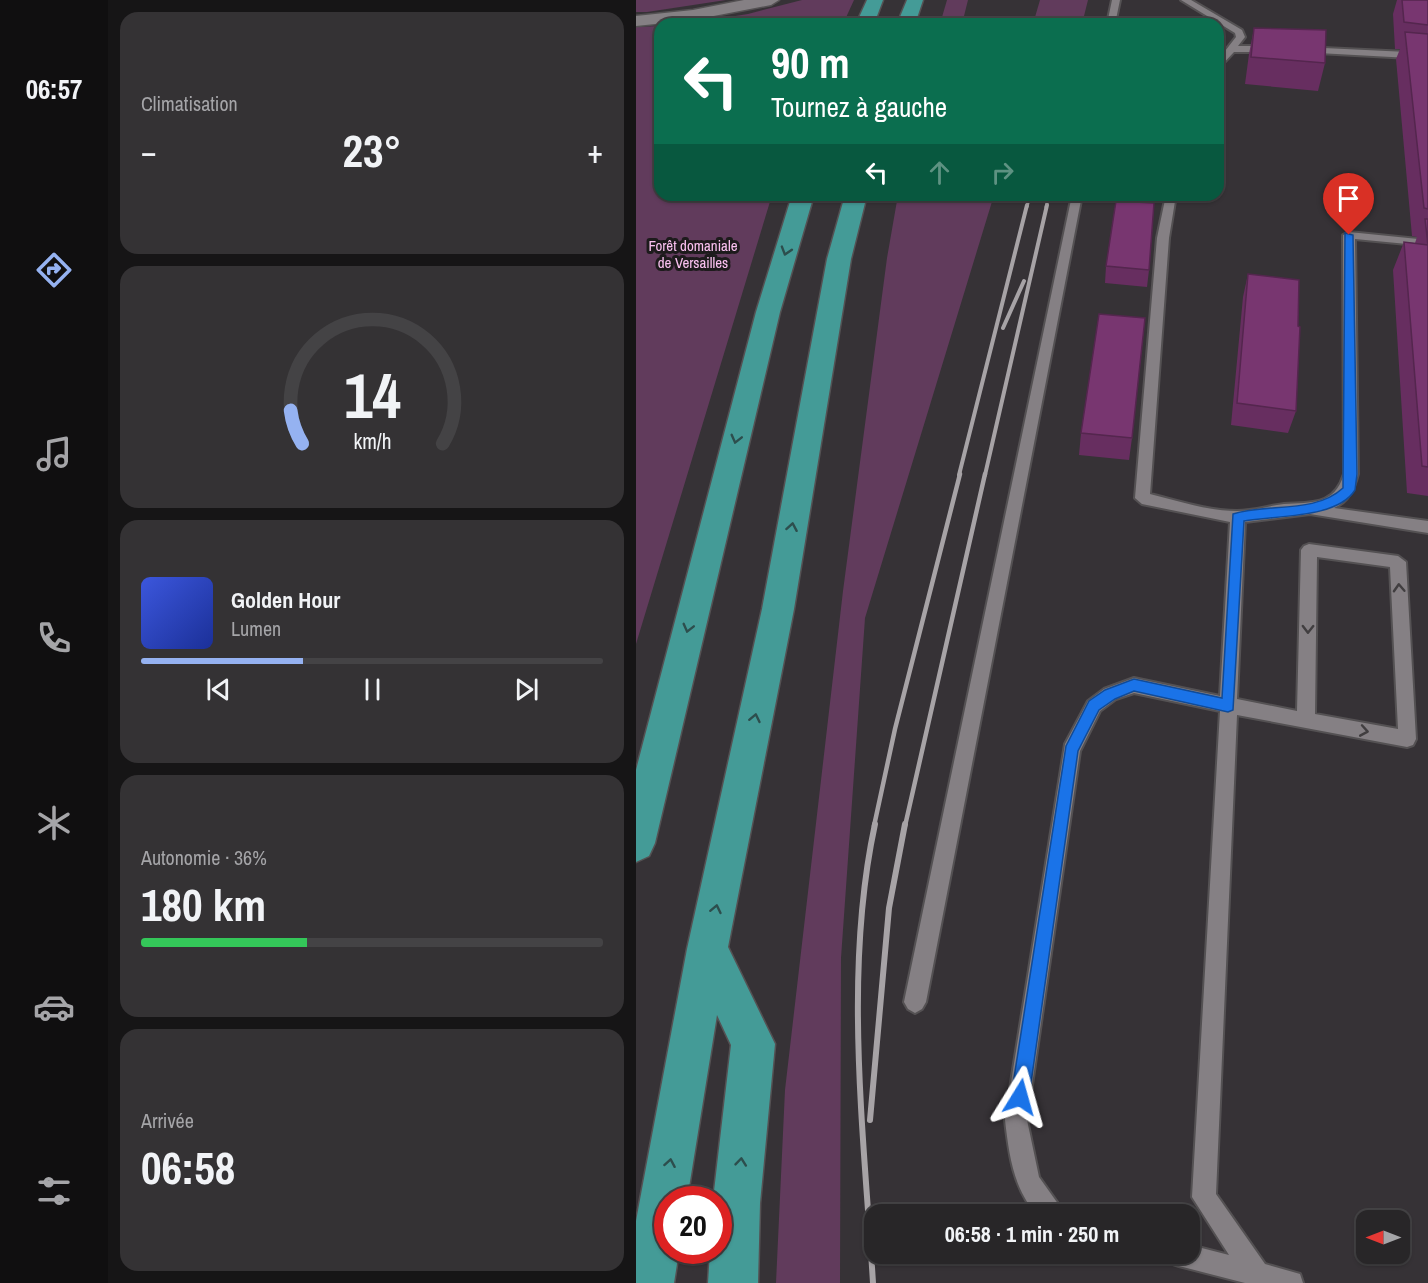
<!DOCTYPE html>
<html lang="fr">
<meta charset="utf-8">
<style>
body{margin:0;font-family:"Archivo Narrow",sans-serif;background:#343234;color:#f1f3f6;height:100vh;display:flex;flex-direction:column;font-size:22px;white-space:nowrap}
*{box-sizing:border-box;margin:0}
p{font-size:20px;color:#a5a5a8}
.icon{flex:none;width:33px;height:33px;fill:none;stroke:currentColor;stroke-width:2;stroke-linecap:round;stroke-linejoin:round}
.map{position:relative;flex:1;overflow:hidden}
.side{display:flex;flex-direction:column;gap:12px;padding:12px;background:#161516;width:528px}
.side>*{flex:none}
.hud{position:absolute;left:18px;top:18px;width:570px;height:183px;border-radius:18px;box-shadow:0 2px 4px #0004,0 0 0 2px #444345;background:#0b6e4f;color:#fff;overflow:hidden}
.needle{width:39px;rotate:270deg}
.buttons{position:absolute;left:720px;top:1210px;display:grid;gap:12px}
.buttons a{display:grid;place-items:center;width:54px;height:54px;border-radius:12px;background:#282628;box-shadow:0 2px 4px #0004,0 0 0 2px #444345;font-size:30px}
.speed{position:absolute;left:18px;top:1186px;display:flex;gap:12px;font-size:30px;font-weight:700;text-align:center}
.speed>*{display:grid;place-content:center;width:78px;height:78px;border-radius:50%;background:#282628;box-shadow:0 2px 4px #0004,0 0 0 2px #444345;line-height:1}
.speed .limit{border:9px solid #d22;background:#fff;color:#111}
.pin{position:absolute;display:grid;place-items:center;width:51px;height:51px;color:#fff;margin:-62px -26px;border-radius:50% 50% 50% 0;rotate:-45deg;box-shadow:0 0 6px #0007}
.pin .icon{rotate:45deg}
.me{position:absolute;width:66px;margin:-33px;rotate:8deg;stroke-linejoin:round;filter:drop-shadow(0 0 4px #0008)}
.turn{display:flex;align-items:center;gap:21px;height:126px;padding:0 18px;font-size:27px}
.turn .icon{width:78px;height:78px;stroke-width:2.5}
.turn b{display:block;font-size:42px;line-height:51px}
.lanes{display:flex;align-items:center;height:57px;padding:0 18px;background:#0003;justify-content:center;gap:30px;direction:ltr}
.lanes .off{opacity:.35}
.big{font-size:45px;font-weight:700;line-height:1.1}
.side .card{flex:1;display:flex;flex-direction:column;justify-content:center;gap:9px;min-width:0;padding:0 21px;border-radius:18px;background:#343234}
.side .dial{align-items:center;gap:0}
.dial svg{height:156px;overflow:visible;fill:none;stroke:#444345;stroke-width:7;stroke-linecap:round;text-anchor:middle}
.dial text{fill:#f1f3f6;stroke:none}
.song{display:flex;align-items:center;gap:18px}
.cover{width:72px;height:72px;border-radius:9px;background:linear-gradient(135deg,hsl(230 70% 55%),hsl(230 70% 35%))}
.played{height:6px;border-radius:3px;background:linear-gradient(90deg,#95b2f1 35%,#444345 35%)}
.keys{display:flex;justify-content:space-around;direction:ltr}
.heat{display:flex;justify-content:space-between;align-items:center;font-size:33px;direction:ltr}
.charge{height:9px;border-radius:4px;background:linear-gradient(90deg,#34c759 36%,#444345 0)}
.trip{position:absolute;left:228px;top:1204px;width:336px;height:60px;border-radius:18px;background:#282628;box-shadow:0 2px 4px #0004,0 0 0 2px #444345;font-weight:700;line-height:60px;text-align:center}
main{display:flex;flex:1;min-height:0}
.tab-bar{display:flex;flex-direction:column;width:108px;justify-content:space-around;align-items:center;background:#100f10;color:#a5a5a8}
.tab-bar .icon{width:42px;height:42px}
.tab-bar .on{color:#95b2f1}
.tab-bar b{font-size:27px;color:#f1f3f6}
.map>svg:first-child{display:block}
.green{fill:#613b5c}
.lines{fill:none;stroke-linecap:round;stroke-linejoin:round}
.lane-casing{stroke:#545153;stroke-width:4}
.secondary-casing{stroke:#545153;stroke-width:3}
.highway-casing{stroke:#545153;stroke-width:3}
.lane{fill:#858084;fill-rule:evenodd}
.secondary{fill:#858084;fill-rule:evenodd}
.highway{fill:#449b97;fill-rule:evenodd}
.rail-far3{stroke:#a7a3a6;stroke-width:3}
.rail-far2{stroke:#a7a3a6;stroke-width:4}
.rail-far1{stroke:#a7a3a6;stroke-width:4.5}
.rail{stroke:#a7a3a6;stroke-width:6}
.wall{fill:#672e60}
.building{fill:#783670;stroke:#54264e;stroke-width:1.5}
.oneway{stroke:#2d4e4d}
.oneway2{stroke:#413e40}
.route{fill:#1a73e8;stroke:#114b97;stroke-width:1.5}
.labels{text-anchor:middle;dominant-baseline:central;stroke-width:6;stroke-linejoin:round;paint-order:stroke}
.far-park-label{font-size:15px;fill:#fac1f0;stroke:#1d1b1c}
</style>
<main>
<nav class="tab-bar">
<b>06:57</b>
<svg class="icon on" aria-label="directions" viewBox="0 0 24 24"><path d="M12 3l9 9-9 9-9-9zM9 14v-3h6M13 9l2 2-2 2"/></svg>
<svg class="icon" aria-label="music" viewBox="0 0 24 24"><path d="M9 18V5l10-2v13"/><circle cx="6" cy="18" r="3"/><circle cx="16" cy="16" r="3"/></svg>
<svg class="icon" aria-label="phone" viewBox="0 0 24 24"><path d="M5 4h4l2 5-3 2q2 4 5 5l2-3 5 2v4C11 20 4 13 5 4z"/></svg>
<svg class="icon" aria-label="climate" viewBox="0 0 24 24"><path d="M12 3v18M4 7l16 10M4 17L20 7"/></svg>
<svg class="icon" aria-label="car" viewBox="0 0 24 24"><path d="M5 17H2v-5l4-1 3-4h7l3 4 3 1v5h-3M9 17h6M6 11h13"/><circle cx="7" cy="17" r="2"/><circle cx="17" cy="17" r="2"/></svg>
<svg class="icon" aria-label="filters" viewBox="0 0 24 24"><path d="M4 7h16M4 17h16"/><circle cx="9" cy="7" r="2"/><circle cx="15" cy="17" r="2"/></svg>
</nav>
<section class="side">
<div class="card"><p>Climatisation</p>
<div class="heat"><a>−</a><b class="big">23°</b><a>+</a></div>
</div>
<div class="card dial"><svg viewBox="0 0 100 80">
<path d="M14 69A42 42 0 1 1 86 69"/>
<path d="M14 69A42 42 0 0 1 8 52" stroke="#95b2f1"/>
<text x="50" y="56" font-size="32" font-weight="700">14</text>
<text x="50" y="72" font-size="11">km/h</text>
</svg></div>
<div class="card">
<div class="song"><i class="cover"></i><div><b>Golden Hour</b><p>Lumen</p></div></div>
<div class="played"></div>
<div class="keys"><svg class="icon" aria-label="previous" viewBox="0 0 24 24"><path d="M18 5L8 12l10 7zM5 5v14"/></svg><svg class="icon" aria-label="pause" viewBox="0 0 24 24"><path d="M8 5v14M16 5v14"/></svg><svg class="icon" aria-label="next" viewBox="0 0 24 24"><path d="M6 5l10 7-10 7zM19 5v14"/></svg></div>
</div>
<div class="card"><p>Autonomie · 36%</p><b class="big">180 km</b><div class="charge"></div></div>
<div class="card"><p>Arrivée</p><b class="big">06:58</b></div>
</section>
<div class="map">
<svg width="792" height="1283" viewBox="0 0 792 1283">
<rect width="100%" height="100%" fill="#363236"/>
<!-- green -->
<path class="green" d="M0,0H90L11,12H0Z
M166,0H218L207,24H48L112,14Z
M311,0H332L326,24H304Z
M404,0H452L446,24H397Z
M24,26V195H136L0,644V27Z
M262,195H358L229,618L205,958L204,1283H140L149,1090L207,591L251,258Z"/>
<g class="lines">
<!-- lane casing -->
<g class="lane-casing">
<path id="lane" d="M476,0H484L479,24H471Z
M545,0H555L606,30L609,37L602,46H635L640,49L635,52H598L582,69V60L600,37L599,33Z
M667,47L792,53V59L664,52L662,50Z
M436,195H446L290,1002L286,1009L279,1013L272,1009L268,1002Z
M530,195H540L533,238L514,494C542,501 572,511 601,511C617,511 632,506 648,504C676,502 698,506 708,474L707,235L713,232L792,240V246L719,239L722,474C718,489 713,501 698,508L792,521V533L674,514L609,522L601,699L661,711L665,550L668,546L673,544L762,556L770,562L780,739L777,745L771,747L601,715L580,1194L629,1264L664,1274L667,1283H609L543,1266L534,1263L531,1254H554V1245L593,1255L556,1197L584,711L498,693L480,699L464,711L444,751L391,1120L403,1177L430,1215H401C377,1188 373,1154 369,1120L429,744L452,701L468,689L498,678L584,696L594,522L506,504L499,498L521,238ZM681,557L754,567L762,729L679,714Z"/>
</g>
<!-- secondary casing -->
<g class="secondary-casing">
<path id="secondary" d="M108,0H143L135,5L57,20L0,26V16L57,10Z"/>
</g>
<!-- highway casing -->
<g class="highway-casing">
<path id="highway" d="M231,0H247L238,24H220Z
M271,0H287L279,24H261Z
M156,195H178L144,312L19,843L13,856L0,862V770L120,312Z
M209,195H231L215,259L158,609L92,947L139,1044L124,1203L122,1283H72L74,1251H82V1200H77L95,1045L81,1015L51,1200H32V1251H43L38,1283H0V1221L51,949L126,609L191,259Z"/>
</g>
<!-- lane -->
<use href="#lane" class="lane"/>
<!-- secondary -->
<use href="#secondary" class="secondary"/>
<!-- highway -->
<use href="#highway" class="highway"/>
<!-- rail-far3 -->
<path class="rail-far3" d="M391,207L394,195
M410,207L413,195"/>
<!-- rail-far2 -->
<path class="rail-far2" d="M367,328L388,281
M323,475L391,205
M349,475L411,205"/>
<!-- rail-far1 -->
<path class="rail-far1" d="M238,826L259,729L324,474
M269,826L349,474"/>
<!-- rail -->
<path class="rail" d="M234,1120L253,908L269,824
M237,1283C228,1134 207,972 239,824"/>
</g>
<!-- wall -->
<path class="wall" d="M761,0H792V496L771,493L757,270L768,242L779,243L781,237L776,236L760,59L764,49H759L757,14Z
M618,28L689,63L682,91L609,84L613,54Z
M470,266L513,270L511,287L469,283Z
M612,274L660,411L652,433L595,425L607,297Z
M445,433L496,438L493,460L443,455Z"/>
<!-- building -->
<path class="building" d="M766,0H792V25L768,22Z
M618,28L690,30L689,63L615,57Z
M769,32L792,34V209L788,208Z
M480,201L518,203L513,270L470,266Z
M789,219H792V467L786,466L768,242L792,245Z
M612,274L663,280L662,326L664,327L660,411L601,403Z
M463,314L509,318L496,438L445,433Z"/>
<!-- one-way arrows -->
<defs><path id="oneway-chevron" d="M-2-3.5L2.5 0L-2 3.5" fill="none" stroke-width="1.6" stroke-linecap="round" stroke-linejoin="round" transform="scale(1.5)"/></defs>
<g class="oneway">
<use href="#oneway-chevron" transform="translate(150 251) rotate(107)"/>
<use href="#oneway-chevron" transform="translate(100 439) rotate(104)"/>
<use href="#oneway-chevron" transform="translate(156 527) rotate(-80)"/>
<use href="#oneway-chevron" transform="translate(52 628) rotate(104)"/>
<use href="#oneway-chevron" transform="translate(119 718) rotate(-78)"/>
<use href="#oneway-chevron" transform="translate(80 909) rotate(-78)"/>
<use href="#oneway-chevron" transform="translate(105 1162) rotate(-84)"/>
<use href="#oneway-chevron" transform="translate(34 1163) rotate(-80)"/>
</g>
<g class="oneway2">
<use href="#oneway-chevron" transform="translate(763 588) rotate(-93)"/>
<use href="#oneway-chevron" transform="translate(672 629) rotate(91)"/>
<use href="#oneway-chevron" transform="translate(728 731) rotate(10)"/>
</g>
<!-- route -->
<path class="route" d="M709,233L717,235L721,474L719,490C701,519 639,515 608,521L597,710L592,712L498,691L479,699L463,710L442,751L393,1097L390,1104L384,1106L377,1104L375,1097L430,746L453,701L469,690L498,679L586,698L597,514C632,503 679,514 707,488Z"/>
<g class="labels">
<!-- far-park labels -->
<g class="far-park-label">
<text x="57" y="245">Forêt domaniale<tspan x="57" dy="17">de Versailles</tspan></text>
</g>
</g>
</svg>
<div class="buttons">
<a><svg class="needle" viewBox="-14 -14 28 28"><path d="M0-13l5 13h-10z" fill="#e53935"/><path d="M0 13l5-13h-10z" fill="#a5a5a8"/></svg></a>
</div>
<div class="speed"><div class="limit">20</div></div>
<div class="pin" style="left:713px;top:235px;background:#d93025"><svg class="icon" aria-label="arrive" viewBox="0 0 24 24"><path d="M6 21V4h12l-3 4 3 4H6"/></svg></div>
<svg class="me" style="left:384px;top:1097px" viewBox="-20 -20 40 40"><path d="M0-17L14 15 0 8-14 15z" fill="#1a73e8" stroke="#fff" stroke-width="4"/></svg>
<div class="trip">06:58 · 1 min · 250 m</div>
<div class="hud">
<div class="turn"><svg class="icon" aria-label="left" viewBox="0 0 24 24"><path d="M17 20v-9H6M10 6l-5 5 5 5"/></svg><div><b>90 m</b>Tournez à gauche</div></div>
<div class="lanes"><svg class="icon" aria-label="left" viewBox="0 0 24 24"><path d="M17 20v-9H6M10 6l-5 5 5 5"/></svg><svg class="icon off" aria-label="ahead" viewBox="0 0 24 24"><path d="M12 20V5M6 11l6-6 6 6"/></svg><svg class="icon off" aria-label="right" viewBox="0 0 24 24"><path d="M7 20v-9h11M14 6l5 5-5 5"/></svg></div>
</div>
</div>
</main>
